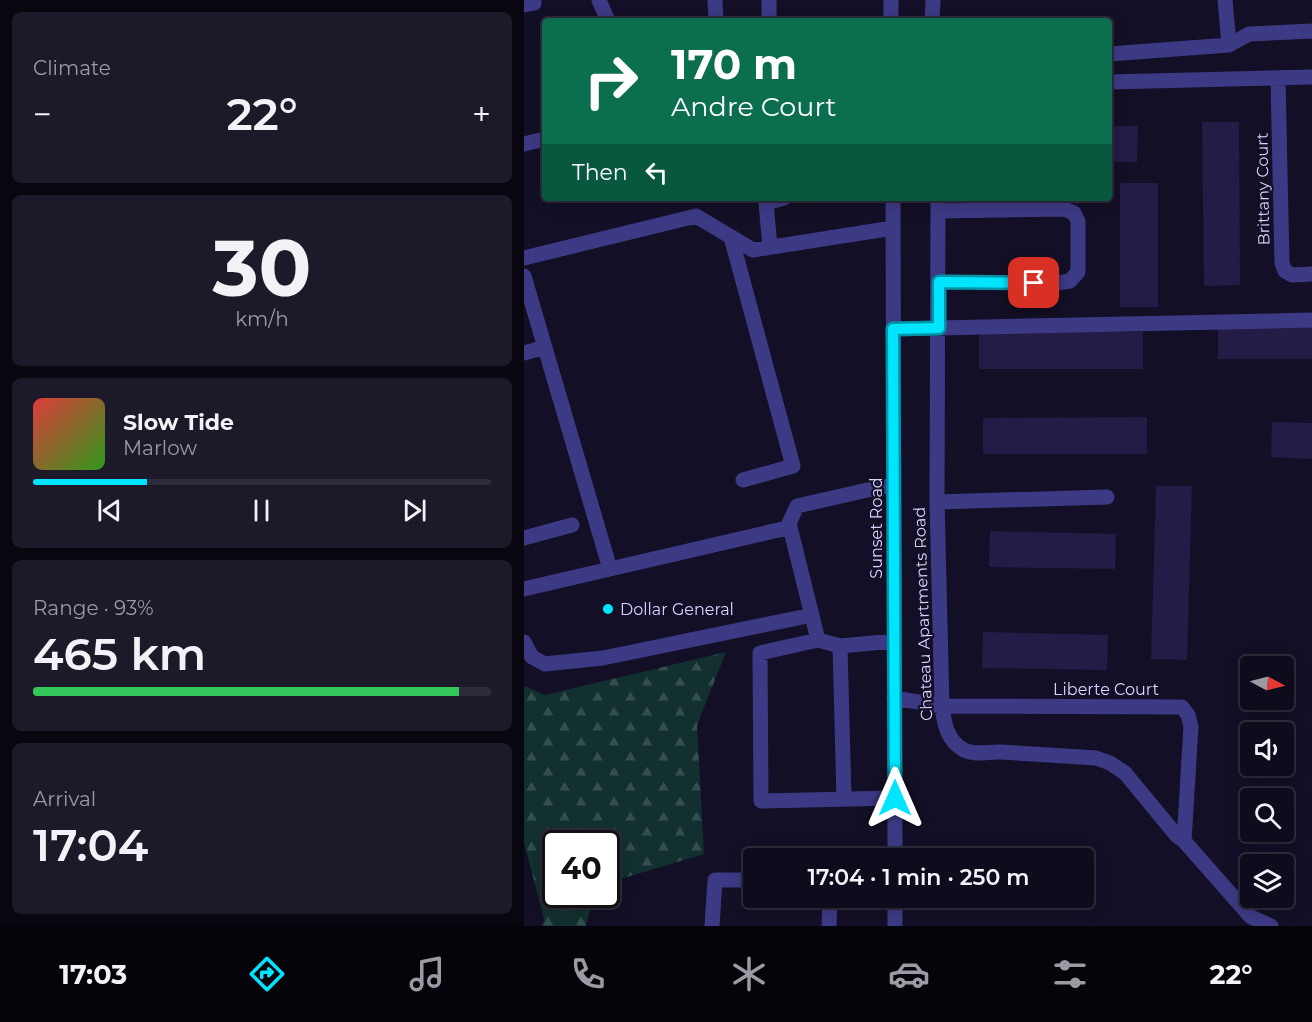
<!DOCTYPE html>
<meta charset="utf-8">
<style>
body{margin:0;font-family:Montserrat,sans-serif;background:#1c1929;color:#f1f3f6;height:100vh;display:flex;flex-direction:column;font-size:22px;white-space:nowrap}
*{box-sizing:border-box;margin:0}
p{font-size:20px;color:#9b9ba3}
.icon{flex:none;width:33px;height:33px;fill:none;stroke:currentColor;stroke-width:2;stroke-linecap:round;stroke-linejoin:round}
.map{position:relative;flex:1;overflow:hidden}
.details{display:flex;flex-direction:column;gap:12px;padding:12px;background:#08060f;width:524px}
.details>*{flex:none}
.banner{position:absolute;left:18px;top:18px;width:570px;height:183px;border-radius:6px;box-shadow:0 3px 15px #0003,0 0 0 2px #2e2b3b;background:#0b6e4f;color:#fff;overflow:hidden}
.needle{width:39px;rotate:97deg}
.fabs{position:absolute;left:716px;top:656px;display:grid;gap:12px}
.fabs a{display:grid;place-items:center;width:54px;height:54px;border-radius:6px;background:#0e0b1c;box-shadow:0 3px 15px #0003,0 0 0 2px #2e2b3b;font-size:30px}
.speed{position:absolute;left:18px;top:830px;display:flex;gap:12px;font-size:30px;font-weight:700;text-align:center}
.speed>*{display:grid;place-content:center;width:78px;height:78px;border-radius:50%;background:#0e0b1c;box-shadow:0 3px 15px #0003,0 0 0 2px #2e2b3b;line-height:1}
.speed .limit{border:3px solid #111;border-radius:9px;background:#fff;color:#111}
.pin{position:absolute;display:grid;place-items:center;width:51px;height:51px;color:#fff;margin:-26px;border-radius:12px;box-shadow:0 3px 9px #0006}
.me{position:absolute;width:66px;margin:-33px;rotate:0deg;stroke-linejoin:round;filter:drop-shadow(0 0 4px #0008)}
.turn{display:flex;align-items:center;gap:21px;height:126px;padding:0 30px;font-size:27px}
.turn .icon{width:78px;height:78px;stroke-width:2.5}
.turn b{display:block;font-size:42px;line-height:51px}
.then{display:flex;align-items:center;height:57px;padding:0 30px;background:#0003;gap:12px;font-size:22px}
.big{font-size:45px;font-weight:600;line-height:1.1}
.details .widget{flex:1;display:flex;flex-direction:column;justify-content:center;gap:9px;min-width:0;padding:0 21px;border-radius:9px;background:#1c1929}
.details .dial{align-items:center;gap:0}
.dial b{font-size:78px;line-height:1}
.song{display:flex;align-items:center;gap:18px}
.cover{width:72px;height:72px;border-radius:9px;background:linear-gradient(135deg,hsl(0 70% 55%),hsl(110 70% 35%))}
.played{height:6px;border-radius:3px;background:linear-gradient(90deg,#00e5ff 25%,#2e2b3b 25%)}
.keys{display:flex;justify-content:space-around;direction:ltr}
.heat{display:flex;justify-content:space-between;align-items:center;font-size:33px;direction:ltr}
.charge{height:9px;border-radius:4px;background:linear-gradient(90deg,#34c759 93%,#2e2b3b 0)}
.trip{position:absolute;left:219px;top:848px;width:351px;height:60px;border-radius:6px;background:#0e0b1c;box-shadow:0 3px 15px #0003,0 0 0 2px #2e2b3b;font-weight:600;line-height:60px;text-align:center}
.tabs{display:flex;height:96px;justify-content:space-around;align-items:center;background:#06040b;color:#9b9ba3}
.tabs .icon{width:42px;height:42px}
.tabs .active{color:#00e5ff}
.tabs b{font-size:27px;color:#f1f3f6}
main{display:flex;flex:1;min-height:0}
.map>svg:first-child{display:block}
.forest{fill:url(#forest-firs)}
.building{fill:#241b47}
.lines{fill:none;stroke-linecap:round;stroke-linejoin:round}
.minor{stroke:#3d3a85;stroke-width:15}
.route-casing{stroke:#0095a6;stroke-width:15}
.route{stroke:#00e5ff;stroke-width:10}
.poi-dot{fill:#00e5ff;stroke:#130f26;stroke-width:2}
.labels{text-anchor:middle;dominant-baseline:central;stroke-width:4.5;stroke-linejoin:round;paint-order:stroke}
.street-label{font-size:16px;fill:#d9d4ff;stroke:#130f26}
.poi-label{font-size:16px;fill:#d9d4ff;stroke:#130f26;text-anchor:start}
</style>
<main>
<section class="details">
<div class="widget"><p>Climate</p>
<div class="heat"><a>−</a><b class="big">22°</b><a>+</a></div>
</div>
<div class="widget dial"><b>30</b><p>km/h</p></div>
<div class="widget">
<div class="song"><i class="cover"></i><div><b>Slow Tide</b><p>Marlow</p></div></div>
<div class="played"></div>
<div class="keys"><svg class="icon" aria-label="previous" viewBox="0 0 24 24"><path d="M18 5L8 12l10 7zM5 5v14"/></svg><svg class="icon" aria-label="pause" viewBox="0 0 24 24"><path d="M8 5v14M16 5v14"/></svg><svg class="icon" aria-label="next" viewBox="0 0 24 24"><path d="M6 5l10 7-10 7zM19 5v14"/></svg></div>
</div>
<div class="widget"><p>Range · 93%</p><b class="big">465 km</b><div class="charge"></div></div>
<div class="widget"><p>Arrival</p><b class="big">17:04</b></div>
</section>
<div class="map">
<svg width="789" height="926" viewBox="0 0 789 926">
<defs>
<pattern id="forest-firs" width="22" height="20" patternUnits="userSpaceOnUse" patternTransform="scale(1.5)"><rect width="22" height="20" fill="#12302f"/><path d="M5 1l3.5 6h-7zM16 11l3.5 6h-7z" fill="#344d4e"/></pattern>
</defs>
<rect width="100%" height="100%" fill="#130f26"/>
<!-- forest -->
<path class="forest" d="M202,652L173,725L180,854L83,883L82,843H32V894H70L62,926H18L20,919L0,842V686L21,695Z"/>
<!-- building -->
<path class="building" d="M678,122H715L716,285L680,286Z
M585,126H614L613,162H585Z
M596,183H634V307H596Z
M789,322V359H694V323Z
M455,332H619V369H455Z
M623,417V454H459V418Z
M748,422L789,423V459L747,457Z
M632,486H668L663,660L627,659Z
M466,531L592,534L591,569L465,567Z
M459,632L584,635L583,670L458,668Z"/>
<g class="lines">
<!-- minor -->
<path class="minor" d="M75,0L84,21
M191,0L192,21
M245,0V21
M367,0V21
M701,0L705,45
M0,5L10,3V0
M408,21L409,0
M585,54L705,45L725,34L789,31
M754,78L758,263L761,271L768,275L789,274
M585,82L789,77
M0,144L21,139
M369,198L371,858
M414,198L413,502L418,706C420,723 423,741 440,750C452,756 465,751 477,752C509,754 540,756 572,758L586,763L601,773L653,836L660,841L727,917L747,926
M414,211L540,209L550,213L554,221V272L546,281L533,283L415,282
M207,237L269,466L219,480
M246,247L242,203L260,198
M0,258L172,216L229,250L369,228
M0,276L86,569L263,528L273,506L370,484
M369,329L789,320
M0,353L21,347
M413,502L583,497
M265,523L294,640L316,646L370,641
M0,538L48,525
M0,589L86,569
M294,640L236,653L237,801L371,798
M0,642L8,657L21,664L79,658L288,615
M316,646L320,799
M370,698L418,706L658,707L664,715L667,727L660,841
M188,926L191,880H230
M305,926L306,897
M371,926V897"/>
</g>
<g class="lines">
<!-- route casing -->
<g class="route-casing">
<path id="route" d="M371,798L369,329L415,328V282L510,283"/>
</g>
<!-- route -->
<use href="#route" class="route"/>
</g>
<!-- markers -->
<circle class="poi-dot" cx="84" cy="609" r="6"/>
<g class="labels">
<!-- street labels -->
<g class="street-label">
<text transform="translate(739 189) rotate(-91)">Brittany Court</text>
<text transform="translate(352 528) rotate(-90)">Sunset Road</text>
<text transform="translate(399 614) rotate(-92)">Chateau Apartments Road</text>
<text x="582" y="689">Liberte Court</text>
</g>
<!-- poi labels -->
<g class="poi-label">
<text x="96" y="609">Dollar General</text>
</g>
</g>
</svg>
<div class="fabs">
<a><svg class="needle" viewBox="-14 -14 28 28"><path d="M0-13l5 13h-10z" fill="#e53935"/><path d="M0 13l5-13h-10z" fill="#9b9ba3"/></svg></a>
<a><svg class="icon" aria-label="sound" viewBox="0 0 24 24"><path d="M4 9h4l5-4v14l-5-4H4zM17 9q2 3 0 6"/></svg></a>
<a><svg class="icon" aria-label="search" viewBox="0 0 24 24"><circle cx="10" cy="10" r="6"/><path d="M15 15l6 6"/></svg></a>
<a><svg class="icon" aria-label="layers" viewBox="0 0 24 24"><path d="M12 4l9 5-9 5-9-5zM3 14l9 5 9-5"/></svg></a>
</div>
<div class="speed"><div class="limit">40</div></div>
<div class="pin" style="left:510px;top:283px;background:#d93025"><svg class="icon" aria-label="arrive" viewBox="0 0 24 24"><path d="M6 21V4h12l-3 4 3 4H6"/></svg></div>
<svg class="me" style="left:371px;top:798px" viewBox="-20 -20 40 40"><path d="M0-17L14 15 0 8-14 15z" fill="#00e5ff" stroke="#fff" stroke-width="4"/></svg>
<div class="trip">17:04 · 1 min · 250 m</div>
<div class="banner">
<div class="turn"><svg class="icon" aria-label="right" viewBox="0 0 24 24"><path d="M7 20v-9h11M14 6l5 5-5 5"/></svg><div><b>170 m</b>Andre Court</div></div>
<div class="then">Then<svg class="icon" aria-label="left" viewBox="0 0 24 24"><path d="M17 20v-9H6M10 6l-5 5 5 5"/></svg></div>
</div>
</div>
</main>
<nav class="tabs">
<b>17:03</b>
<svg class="icon active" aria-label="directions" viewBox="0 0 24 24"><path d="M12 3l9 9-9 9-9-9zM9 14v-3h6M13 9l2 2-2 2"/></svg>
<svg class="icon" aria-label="music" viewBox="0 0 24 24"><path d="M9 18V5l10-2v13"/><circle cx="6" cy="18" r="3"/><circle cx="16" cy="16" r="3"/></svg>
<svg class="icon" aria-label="phone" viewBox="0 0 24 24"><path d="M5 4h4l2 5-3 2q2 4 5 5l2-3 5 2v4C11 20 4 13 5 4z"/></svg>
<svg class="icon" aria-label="climate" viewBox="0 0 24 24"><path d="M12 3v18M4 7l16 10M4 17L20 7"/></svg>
<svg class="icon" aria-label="car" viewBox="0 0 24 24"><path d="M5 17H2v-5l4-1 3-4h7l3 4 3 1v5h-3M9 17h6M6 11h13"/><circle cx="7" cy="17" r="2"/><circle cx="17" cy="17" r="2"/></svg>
<svg class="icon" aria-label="filters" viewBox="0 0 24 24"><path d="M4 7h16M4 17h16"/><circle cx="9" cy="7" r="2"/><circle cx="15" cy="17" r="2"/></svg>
<b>22°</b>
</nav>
